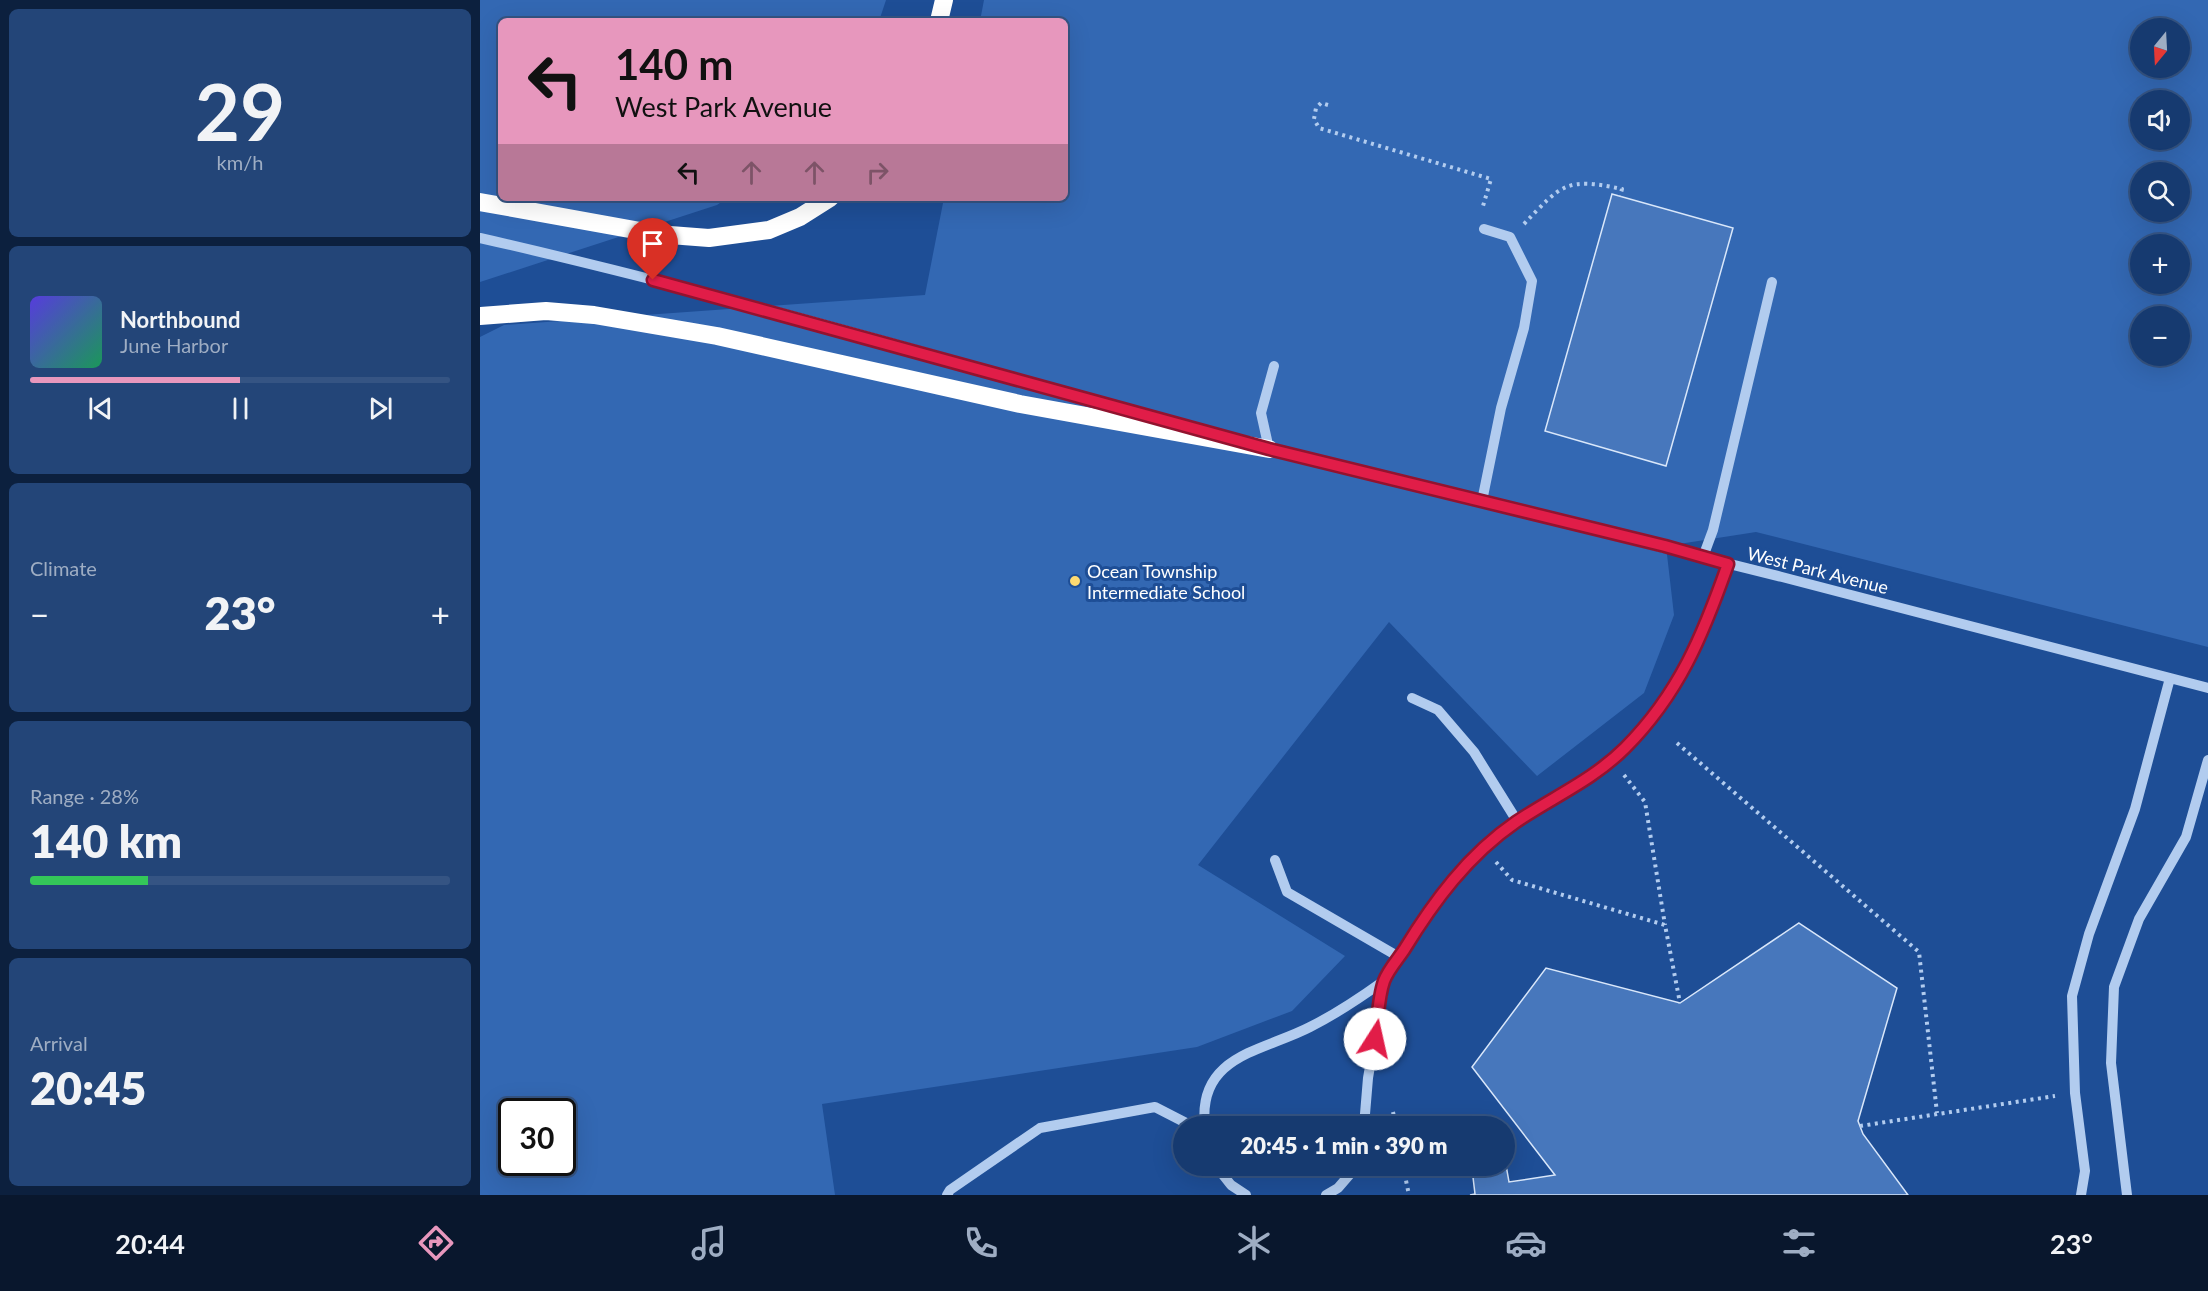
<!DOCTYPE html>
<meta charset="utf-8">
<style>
body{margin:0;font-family:Lato,sans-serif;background:#234578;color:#f1f3f6;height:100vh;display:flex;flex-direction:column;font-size:22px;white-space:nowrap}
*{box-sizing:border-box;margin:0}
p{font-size:20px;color:#9eadc3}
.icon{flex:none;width:33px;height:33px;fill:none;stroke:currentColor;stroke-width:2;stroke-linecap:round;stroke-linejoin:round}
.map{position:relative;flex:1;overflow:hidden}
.side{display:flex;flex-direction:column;gap:9px;padding:9px;background:#0c203e;width:480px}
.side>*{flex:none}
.hud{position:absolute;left:18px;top:18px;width:570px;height:183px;border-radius:9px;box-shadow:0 6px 24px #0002,0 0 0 2px #355483;background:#e797bd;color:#111;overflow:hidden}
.needle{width:39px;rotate:198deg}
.controls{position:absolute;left:1650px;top:18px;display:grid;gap:12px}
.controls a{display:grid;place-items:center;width:60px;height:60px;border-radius:50%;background:#163a70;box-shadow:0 6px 24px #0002,0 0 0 2px #355483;font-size:30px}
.speed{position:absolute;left:18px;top:1098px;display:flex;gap:12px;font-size:30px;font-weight:700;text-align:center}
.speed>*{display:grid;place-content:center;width:78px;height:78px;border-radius:50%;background:#163a70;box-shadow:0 6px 24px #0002,0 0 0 2px #355483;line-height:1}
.speed .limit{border:3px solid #111;border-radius:9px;background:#fff;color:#111}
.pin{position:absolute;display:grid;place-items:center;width:51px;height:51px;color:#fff;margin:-62px -26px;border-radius:50% 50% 50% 0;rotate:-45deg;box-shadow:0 0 6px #0007}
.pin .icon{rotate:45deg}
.me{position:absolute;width:66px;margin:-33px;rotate:10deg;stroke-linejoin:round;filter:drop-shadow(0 0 4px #0008)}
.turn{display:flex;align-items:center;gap:21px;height:126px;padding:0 18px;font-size:27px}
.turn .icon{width:78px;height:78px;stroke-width:2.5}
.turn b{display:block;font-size:42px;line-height:51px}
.lanes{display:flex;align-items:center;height:57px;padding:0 18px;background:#0003;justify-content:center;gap:30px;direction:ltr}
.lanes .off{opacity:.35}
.big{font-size:45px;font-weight:800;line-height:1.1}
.side .widget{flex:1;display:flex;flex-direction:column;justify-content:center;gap:9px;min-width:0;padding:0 21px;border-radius:9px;background:#234578}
.side .dial{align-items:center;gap:0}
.dial b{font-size:78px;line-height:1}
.song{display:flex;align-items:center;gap:18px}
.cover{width:72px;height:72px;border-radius:9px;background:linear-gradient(135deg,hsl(250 70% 55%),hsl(150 70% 35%))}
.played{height:6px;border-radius:3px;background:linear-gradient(90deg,#e797bd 50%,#355483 50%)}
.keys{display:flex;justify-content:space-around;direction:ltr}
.heat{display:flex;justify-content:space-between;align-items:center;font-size:33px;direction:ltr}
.charge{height:9px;border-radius:4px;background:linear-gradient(90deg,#34c759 28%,#355483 0)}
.trip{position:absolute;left:693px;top:1116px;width:342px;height:60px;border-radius:30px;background:#163a70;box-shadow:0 6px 24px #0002,0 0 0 2px #355483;font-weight:800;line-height:60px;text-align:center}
.tabs{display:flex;height:96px;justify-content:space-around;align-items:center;background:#09172d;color:#9eadc3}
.tabs .icon{width:42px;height:42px}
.tabs .current{color:#e797bd}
.tabs b{font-size:27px;color:#f1f3f6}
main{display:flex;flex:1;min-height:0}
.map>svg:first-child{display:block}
.green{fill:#3368b3;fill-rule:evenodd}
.building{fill:#4777bc;stroke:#d9e7fa;stroke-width:1.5}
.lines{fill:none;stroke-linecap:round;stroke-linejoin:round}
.path{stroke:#b2ccef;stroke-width:4;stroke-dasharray:3 4.5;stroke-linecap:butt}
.minor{stroke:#b2ccef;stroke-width:10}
.highway{stroke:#fff;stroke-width:18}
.route-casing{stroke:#92132f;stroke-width:15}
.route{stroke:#e11d48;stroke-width:10}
.poi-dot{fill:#fdda72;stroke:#1e4e96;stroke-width:2}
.labels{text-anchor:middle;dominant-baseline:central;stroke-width:6;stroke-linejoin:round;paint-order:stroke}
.street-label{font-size:18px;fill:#fff;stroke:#1e4e96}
.poi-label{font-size:18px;fill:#fff;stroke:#1e4e96;text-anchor:start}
</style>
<main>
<section class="side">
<div class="widget dial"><b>29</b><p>km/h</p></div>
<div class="widget">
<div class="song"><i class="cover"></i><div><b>Northbound</b><p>June Harbor</p></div></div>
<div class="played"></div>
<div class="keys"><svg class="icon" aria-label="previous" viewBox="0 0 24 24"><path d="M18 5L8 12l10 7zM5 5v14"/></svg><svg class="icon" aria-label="pause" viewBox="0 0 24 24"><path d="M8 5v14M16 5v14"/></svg><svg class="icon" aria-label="next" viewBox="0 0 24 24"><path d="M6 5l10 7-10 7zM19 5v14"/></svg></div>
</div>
<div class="widget"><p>Climate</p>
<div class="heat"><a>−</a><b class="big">23°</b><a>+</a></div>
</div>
<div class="widget"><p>Range · 28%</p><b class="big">140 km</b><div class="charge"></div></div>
<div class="widget"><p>Arrival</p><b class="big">20:45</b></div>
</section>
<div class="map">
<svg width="1728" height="1195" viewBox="0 0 1728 1195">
<rect width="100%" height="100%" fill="#1e4e96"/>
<!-- green -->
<path class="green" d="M0,0H406L399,21H21V198H247L237,205L0,282Z
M504,0H1728V647L1276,532L1186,546L1194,615L1164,693L1057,776L909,622L718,865L865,956L812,1011L717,1047L342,1104L355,1195H0V337L24,325L445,295L464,198H585V21H500ZM1660,28H1700V68H1660ZM1660,100H1700V140H1660ZM1660,172H1700V212H1660ZM1660,244H1700V284H1660ZM1660,316H1700V356H1660ZM32,1112H82V1162H32Z"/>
<!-- building -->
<path class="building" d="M1132,194L1253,228L1186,466L1065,431Z
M1319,923L1417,988L1378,1121L1383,1134L1428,1195H990L995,1194L992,1169L1026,1165L1029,1182L1075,1175L992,1067L1066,968L1200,1003Z"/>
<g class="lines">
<!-- path -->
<path class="path" d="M848,105L841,103L836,108L834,119L839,128L1011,179L1003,206L1007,207
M1044,224C1082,184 1086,177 1142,189L1140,196
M1197,743L1439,952L1457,1113
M1144,775L1165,802L1185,925
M1016,862L1032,880L1185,925L1200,1003
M913,1112L916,1126
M1380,1126L1575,1096
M923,1166L929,1195"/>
<!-- minor -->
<path class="minor" d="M0,238C237,292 471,360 705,426
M783,448L1302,577L1728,688
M789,449L781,413L794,366
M1002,501L1021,408L1044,328L1052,281L1030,237L1004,229
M1223,557L1233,530L1292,282
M932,698L958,710L994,752L1037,821
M795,860L807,892L919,957
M905,980C936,929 966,879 1012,840C1037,819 1066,806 1093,789C1121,770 1147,749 1169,723C1208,677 1228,620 1248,565
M725,1126C717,1055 784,1051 830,1027C856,1014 880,998 905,980L888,1078L884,1126
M736,1166L751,1185L766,1195
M467,1195L470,1190L560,1128L675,1107L712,1126
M846,1195L858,1188L877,1166
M1601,1195L1605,1171L1595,1093L1592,996L1609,934L1655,809L1690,678
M1647,1195L1631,1063L1634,987L1659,919L1706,837L1728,760"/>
<!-- highway -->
<path class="highway" d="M459,21L464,0
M0,202L177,234L229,238L289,230L320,217L350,198
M0,316L66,311L114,315L237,336L540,404L789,449"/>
</g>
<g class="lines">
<!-- route casing -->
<g class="route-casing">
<path id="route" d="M173,280L789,449L1185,546L1248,564C1223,635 1199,694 1145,748C1113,780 1073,797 1036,822C988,855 954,901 924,950C918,959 908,970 904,981C898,998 898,1020 895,1039"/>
</g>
<!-- route -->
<use href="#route" class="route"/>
</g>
<!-- markers -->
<circle class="poi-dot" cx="595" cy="581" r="6"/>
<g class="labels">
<!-- street labels -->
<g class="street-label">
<text transform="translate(1338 570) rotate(14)">West Park Avenue</text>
</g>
<!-- poi labels -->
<g class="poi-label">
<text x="607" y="571">Ocean Township<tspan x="607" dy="21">Intermediate School</tspan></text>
</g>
</g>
</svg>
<div class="controls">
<a><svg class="needle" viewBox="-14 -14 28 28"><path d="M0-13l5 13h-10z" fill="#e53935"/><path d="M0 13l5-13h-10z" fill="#9eadc3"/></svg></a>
<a><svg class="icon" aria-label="sound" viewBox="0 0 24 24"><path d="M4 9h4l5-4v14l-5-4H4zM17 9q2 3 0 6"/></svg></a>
<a><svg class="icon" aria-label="search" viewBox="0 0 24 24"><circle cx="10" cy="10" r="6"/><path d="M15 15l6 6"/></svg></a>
<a>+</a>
<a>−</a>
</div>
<div class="speed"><div class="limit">30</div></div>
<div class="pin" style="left:173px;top:280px;background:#d93025"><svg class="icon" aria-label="arrive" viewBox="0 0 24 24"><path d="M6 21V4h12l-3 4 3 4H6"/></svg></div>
<svg class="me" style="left:895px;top:1039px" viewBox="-20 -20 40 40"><circle r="19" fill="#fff"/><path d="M0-13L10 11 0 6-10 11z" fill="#e11d48"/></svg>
<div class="trip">20:45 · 1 min · 390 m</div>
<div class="hud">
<div class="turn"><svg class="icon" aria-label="left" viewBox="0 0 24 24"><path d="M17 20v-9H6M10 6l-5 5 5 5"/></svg><div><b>140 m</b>West Park Avenue</div></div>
<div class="lanes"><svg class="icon" aria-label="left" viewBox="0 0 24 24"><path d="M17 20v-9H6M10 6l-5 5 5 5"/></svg><svg class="icon off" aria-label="ahead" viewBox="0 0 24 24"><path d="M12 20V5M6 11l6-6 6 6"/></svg><svg class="icon off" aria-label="ahead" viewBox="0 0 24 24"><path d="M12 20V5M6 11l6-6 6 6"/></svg><svg class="icon off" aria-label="right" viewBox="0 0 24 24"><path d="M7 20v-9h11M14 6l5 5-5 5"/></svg></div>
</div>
</div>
</main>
<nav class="tabs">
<b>20:44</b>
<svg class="icon current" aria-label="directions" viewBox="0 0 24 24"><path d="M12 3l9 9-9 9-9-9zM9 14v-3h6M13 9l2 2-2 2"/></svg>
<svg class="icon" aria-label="music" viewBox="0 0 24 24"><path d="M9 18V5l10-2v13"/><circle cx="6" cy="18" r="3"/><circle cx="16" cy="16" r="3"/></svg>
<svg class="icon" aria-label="phone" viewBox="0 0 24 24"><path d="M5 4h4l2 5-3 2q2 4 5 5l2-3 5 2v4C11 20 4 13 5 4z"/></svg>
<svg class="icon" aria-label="climate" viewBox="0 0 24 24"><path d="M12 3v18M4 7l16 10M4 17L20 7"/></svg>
<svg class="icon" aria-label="car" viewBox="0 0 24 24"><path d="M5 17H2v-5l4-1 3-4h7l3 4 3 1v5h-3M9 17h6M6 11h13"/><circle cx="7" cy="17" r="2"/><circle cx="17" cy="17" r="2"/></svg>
<svg class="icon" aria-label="filters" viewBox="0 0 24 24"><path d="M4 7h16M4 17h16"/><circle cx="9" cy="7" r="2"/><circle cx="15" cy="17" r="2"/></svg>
<b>23°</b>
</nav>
